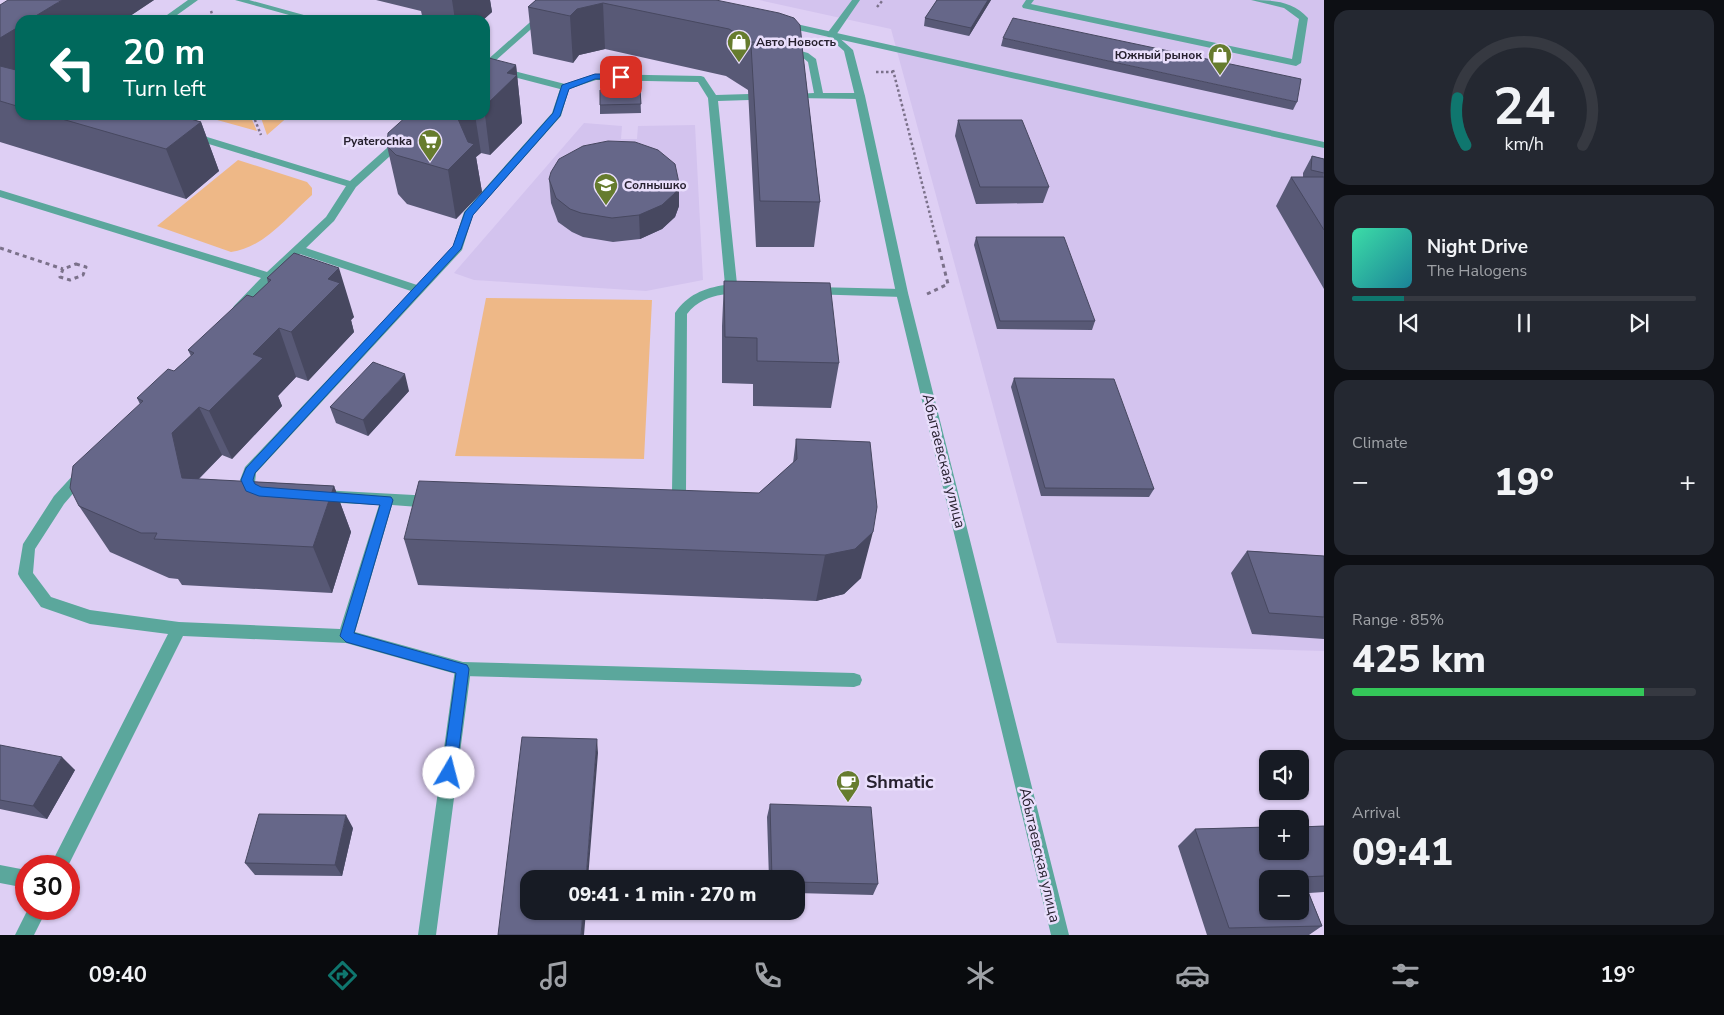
<!DOCTYPE html>
<meta charset="utf-8">
<style>
body{margin:0;font-family:"Nunito Sans",sans-serif;background:#242831;color:#f1f3f6;height:100vh;display:flex;flex-direction:column;font-size:19px;white-space:nowrap}
*{box-sizing:border-box;margin:0}
p{font-size:16px;color:#9ea1a6}
.icon{flex:none;width:28px;height:28px;fill:none;stroke:currentColor;stroke-width:2;stroke-linecap:round;stroke-linejoin:round}
.map{position:relative;flex:1;overflow:hidden}
.details{display:flex;flex-direction:column;gap:10px;padding:10px;background:#0d0f14;width:400px}
.details>*{flex:none}
.guide{position:absolute;left:15px;top:15px;width:475px;height:105px;border-radius:15px;box-shadow:0 1px 4px #0004;background:#00695c;color:#fff;overflow:hidden}
.buttons{position:absolute;left:1259px;top:750px;display:grid;gap:10px}
.buttons a{display:grid;place-items:center;width:50px;height:50px;border-radius:10px;background:#171b24;box-shadow:0 1px 4px #0004;font-size:25px}
.speed{position:absolute;left:15px;top:855px;display:flex;gap:10px;font-size:25px;font-weight:700;text-align:center}
.speed>*{display:grid;place-content:center;width:65px;height:65px;border-radius:50%;background:#171b24;box-shadow:0 1px 4px #0004;line-height:1}
.speed .limit{border:8px solid #d22;background:#fff;color:#111}
.pin{position:absolute;display:grid;place-items:center;width:42px;height:42px;color:#fff;margin:-21px;border-radius:10px;box-shadow:0 2px 8px #0006}
.me{position:absolute;width:55px;margin:-28px;rotate:8deg;stroke-linejoin:round;filter:drop-shadow(0 0 4px #0008)}
.turn{display:flex;align-items:center;gap:18px;height:105px;padding:0 25px;font-size:22px}
.turn .icon{width:65px;height:65px;stroke-width:2.5}
.turn b{display:block;font-size:35px;line-height:42px}
.big{font-size:38px;font-weight:800;line-height:1.1}
.details .widget{flex:1;display:flex;flex-direction:column;justify-content:center;gap:8px;min-width:0;padding:0 18px;border-radius:15px;background:#242831}
.details .dial{align-items:center;gap:0}
.dial svg{height:130px;overflow:visible;fill:none;stroke:#363941;stroke-width:7;stroke-linecap:round;text-anchor:middle}
.dial text{fill:#f1f3f6;stroke:none}
.song{display:flex;align-items:center;gap:15px}
.cover{width:60px;height:60px;border-radius:8px;background:linear-gradient(135deg,hsl(160 70% 55%),hsl(190 70% 35%))}
.played{height:5px;border-radius:2px;background:linear-gradient(90deg,#0f766e 15%,#363941 15%)}
.keys{display:flex;justify-content:space-around;direction:ltr}
.heat{display:flex;justify-content:space-between;align-items:center;font-size:28px;direction:ltr}
.charge{height:8px;border-radius:4px;background:linear-gradient(90deg,#34c759 85%,#363941 0)}
.trip{position:absolute;left:520px;top:870px;width:285px;height:50px;border-radius:15px;background:#171b24;box-shadow:0 1px 4px #0004;font-weight:800;line-height:50px;text-align:center}
.dock{display:flex;height:80px;justify-content:space-around;align-items:center;background:#090b0e;color:#9ea1a6}
.dock .icon{width:35px;height:35px}
.dock .active{color:#0f766e}
.dock b{font-size:22px;color:#f1f3f6}
main{display:flex;flex:1;min-height:0}
.map>svg:first-child{display:block}
.built{fill:#d3c3ee}
.green{fill:#eeb887}
.lines{fill:none;stroke-linecap:round;stroke-linejoin:round}
.path-far1{stroke:#7b718a;stroke-width:2.5;stroke-dasharray:2.5 2.5;stroke-linecap:butt}
.path{stroke:#7b718a;stroke-width:3;stroke-dasharray:4 4;stroke-linecap:butt}
.service{fill:#5ba79c;fill-rule:evenodd}
.minor{fill:#5ba79c;fill-rule:evenodd}
.wall{fill:#585976}
.shaded-wall{fill:#474860}
.building{fill:#666789;stroke:#474860;fill-rule:evenodd}
.route{fill:#1a73e8;stroke:#114b97}
.labels{text-anchor:middle;dominant-baseline:central;stroke-width:5;stroke-linejoin:round;paint-order:stroke}
.far-poi-label{font-size:12px;font-weight:bold;fill:#27212f;stroke:#e9defc;text-anchor:start}
.street-label{font-size:15px;fill:#27212f;stroke:#e9defc}
.near-poi-label{font-size:18px;font-weight:bold;fill:#27212f;stroke:#e9defc;text-anchor:start}
</style>
<main>
<div class="map">
<svg width="1324" height="935" viewBox="0 0 1324 935">
<rect width="100%" height="100%" fill="#decff4"/>
<!-- built -->
<path class="built" d="M759,0H1324V651L1057,643L891,29Z
M584,123L622,126L621,139H637L638,126L695,125L703,280L646,291L474,280L454,273Z"/>
<!-- green -->
<path class="green" d="M199,115H250L257,131Z
M260,115H290L267,135Z
M238,160L307,182L312,188V195C288,216 264,248 231,252L157,226Z
M486,298L652,300L644,459L455,456Z"/>
<g class="lines">
<!-- path-far1 -->
<path class="path-far1" d="M877,7L883,0
M211,11L214,20
M893,70L936,238
M876,72H893
M253,115L261,135"/>
<!-- path -->
<path class="path" d="M0,248L63,269
M76,264L86,267L83,275L70,280L60,277L63,269Z
M927,294L948,284L936,236"/>
<!-- service -->
<path class="service" d="M188,0H198L170,20H160Z
M235,0H249L322,20H307Z
M555,0H564L485,70V62Z
M1026,0H1034L1031,4L1292,59L1299,19L1284,8L1251,0C1273,0 1293,1 1308,18L1301,63L1296,66L1023,8L1022,6Z
M783,21L1324,142V148L780,26V22Z
M782,46L808,53L816,59L823,93H860L865,96L860,99L795,98V94L814,93L808,62L802,57L782,50Z
M498,67L565,84L595,74L701,76L704,77L716,95L749,94L754,97L749,100L718,101L737,284L746,285L748,288C740,297 707,288 687,314L686,492L675,508H665L663,504L672,491L675,313C687,295 704,288 725,285L708,98L698,82L596,80L569,89L561,116L473,215L462,250L256,473L255,483L265,488L267,492L265,496L260,497C249,494 245,491 240,480L245,467L411,291L300,254L242,312L238,313L232,309L234,306L261,278L0,197V190L267,272L326,217L346,186L186,137V133H194L350,181L424,115H435L356,187L334,221L306,248L417,285L453,246L464,212L552,113L560,89L495,72V68Z
M813,287L902,289L908,293L902,297L809,294L807,291L809,288Z
M81,471L86,472L88,476L64,504L35,549L33,573L51,597L90,610L179,622L340,629L379,505L321,502L316,500L314,496L316,492L321,490L432,496L437,498L439,502L437,506L432,508L392,505L355,632L463,662L854,673L860,675L862,680L860,685L854,687L463,676L346,643L183,636L68,866H50L168,634L90,624L41,607L20,578L18,574L23,544L54,496L76,472Z
M0,865L26,870V888L0,883Z
M28,909H47L34,935H15Z"/>
<!-- minor -->
<path class="minor" d="M852,0H860L836,35L853,50L865,96L908,293L1069,935H1051L896,293L855,96L844,51L826,35Z
M463,662L469,664L471,669L436,935H418L455,669L457,664Z"/>
</g>
<!-- wall -->
<path class="wall" d="M154,0L124,20H20V115H177L201,122L219,171L186,199L0,142V5Z
M376,0H490L492,12L483,20H423L421,11Z
M536,0H716L802,43V46L820,202L814,247H756L748,90L726,76L605,49L579,55L573,63L533,54L528,7Z
M937,0H991L969,36L924,26L925,18Z
M1003,38L1297,102L1293,110L1001,46Z
M516,65L522,123L490,155L481,153L476,157L482,192L456,219L407,204L398,194L387,146L408,115H485Z
M640,89L641,113L600,114V90Z
M958,120L1049,187L1043,203L976,204L955,136Z
M1312,156L1324,159V289L1276,206L1291,177H1303V173Z
M549,179L679,206L675,217L662,229L640,239L613,242L583,237L572,232L558,222L551,203Z
M976,237L1095,321L1092,330L997,329L974,245Z
M294,253L354,317L351,320L354,332L308,381L296,377L278,396L282,406L232,459L222,455L199,479L334,486L351,532L332,593L182,585L178,579L169,578L110,552L79,506L140,404L137,398L174,371L191,356L188,350L253,297L268,283L267,278Z
M724,281L839,363L831,408L753,406V384L722,383V326Z
M1014,378L1154,489L1149,497L1041,496L1011,387Z
M409,391L368,436L336,423L330,407Z
M796,439L861,578L844,594L816,601L418,585L404,539L759,493L793,463Z
M1247,551L1324,556V639L1252,634L1231,573Z
M0,745L75,770L47,819L0,809Z
M770,804L878,884L873,895L796,893V879H769L767,817Z
M1324,826V892L1309,893L1322,926L1309,935H1207L1178,846L1195,829Z
M353,828L342,876L255,875L245,863Z"/>
<!-- shaded-wall -->
<path class="shaded-wall" d="M62,0H154L124,20H29Z
M452,0H490L492,12L483,20H455Z
M988,0H991L969,36L971,28Z
M603,3L605,49L579,55L573,63L570,16L577,9Z
M20,26V89L0,87V38Z
M516,65L522,123L490,155L485,115V106L507,73Z
M463,115H475L481,153L476,157L482,192L456,219L448,170L458,119Z
M201,122L219,171L186,199L166,149Z
M679,183V206L675,217L662,229L640,239L639,215Z
M339,268L354,317L351,320L354,332L308,381L291,332L328,279Z
M279,328L296,377L278,396L282,406L232,459L209,411L253,354Z
M405,374L409,391L368,436L363,420Z
M199,407L222,455L196,481L182,478L172,433Z
M334,486L351,532L332,593L313,547Z
M873,532L861,578L844,594L816,601L825,555Z
M597,739L598,753L588,879H586Z
M62,757L75,770L47,819L33,806Z
M346,815L353,828L342,876L335,865Z
M583,911H586L584,935H581Z"/>
<!-- building -->
<path class="building" d="M8,0H62L29,20H20V26L0,38V5Z
M536,0H716L779,13L794,18L800,25L802,43L751,42L729,29L603,3L577,9L570,16L528,7Z
M937,0H988L971,28L925,18Z
M1013,18L1301,79L1297,102L1003,38Z
M751,45L802,46L820,202L760,201Z
M485,57L516,65L507,73L517,75L485,106Z
M0,66L20,71V107L0,101Z
M640,89L641,104L600,105V90Z
M48,115H177L201,122L166,149Z
M408,115H463L458,119L468,142L474,144L448,170L396,155L387,146L388,133Z
M958,120H1022L1049,187H980Z
M608,141L635,142L658,150L675,164L679,183L675,193L662,205L639,215L612,218L581,213L570,209L556,198L549,179L551,172L559,159L583,146Z
M1312,156L1324,159V173L1311,170Z
M1291,177H1324V230Z
M976,237H1064L1095,321H1000Z
M294,253L339,268L328,279L340,283L291,332L279,328L253,354L263,358L209,411L199,407L172,433L182,478L334,486L313,547L154,539L157,533H141L79,506L70,488L73,466L143,401L137,398L168,369L174,371L194,353L188,350L247,295L253,297L271,280L267,278Z
M724,281L830,283L839,363L757,361V338L725,337Z
M373,362L405,374L363,420L330,407Z
M1014,378L1114,379L1154,489L1045,488Z
M796,439L870,442L877,507L873,532L855,549L825,555L404,539L419,481L759,493L797,459Z
M1247,551L1324,556V617L1269,613Z
M522,737L597,739L586,879H529V911H583L581,935H498Z
M0,745L62,757L33,806L0,800Z
M770,804L871,807L878,884L796,882V879H772Z
M259,814L346,815L335,865L245,863Z
M1324,826V876L1302,877L1322,926L1229,928L1195,829L1268,827V851H1300V827ZM1268,879H1300V911H1268Z"/>
<!-- route -->
<path class="route" d="M595,74H621L625,77L621,79H595L569,89L560,116L473,215L461,249L255,473L253,480L255,484L261,487L391,497L393,500L354,633L467,665L469,669L456,773L454,777L449,779L444,777L442,773L456,673L346,642L340,636L380,505L259,496L246,491L241,480L246,468L453,246L465,212L553,113L562,85Z"/>
<!-- icons -->
<defs>
<g id="shop-pin" transform="scale(1.25)"><path d="M0 17L-7.5 6A9.5 9.5 0 1 1 7.5 6Z" fill="#667c2e" stroke="#e9defc"/><path d="M-5-2.5h2.3a2.7 3.5 0 0 1 5.4 0H5L5.5 6h-11ZM-1.5-2.5h3a1.5 2.3 0 0 0-3 0Z" fill="#fff"/></g>
<g id="supermarket-pin" transform="scale(1.25)"><path d="M0 17L-7.5 6A9.5 9.5 0 1 1 7.5 6Z" fill="#667c2e" stroke="#e9defc"/><path d="M-6-5.5h2.5l.6 2H6L4.5 2H-2.5L-4.4-4H-6ZM-1.5 3.2a1.3 1.3 0 1 0 .1 0ZM3 3.2a1.3 1.3 0 1 0 .1 0Z" fill="#fff"/></g>
<g id="school-pin" transform="scale(1.25)"><path d="M0 17L-7.5 6A9.5 9.5 0 1 1 7.5 6Z" fill="#667c2e" stroke="#e9defc"/><path d="M0-5L7-2L0 1L-7-2ZM-4 1L0 2.5L4 1V4Q0 6-4 4Z" fill="#fff"/></g>
<g id="cafe-pin" transform="scale(1.25)"><path d="M0 17L-7.5 6A9.5 9.5 0 1 1 7.5 6Z" fill="#667c2e" stroke="#e9defc"/><path d="M-5.5-4.5H6V0H3Q3 3.5 0 3.5H-2.5Q-5.5 3.5-5.5 0ZM3-3.2v2h1.7v-2ZM-6 4.5H4V6H-6Z" fill="#fff"/></g>
</defs>
<g fill-rule="evenodd">
<use href="#shop-pin" x="739" y="42"/>
<use href="#shop-pin" x="1220" y="55"/>
<use href="#supermarket-pin" x="430" y="141"/>
<use href="#school-pin" x="606" y="185"/>
<use href="#cafe-pin" x="848" y="782"/>
</g>
<g class="labels">
<!-- far-poi labels -->
<g class="far-poi-label">
<text x="756" y="42">Авто Новость</text>
<text x="1202" y="55" text-anchor="end">Южный рынок</text>
<text x="412" y="141" text-anchor="end">Pyaterochka</text>
<text x="624" y="185">Солнышко</text>
</g>
<!-- street labels -->
<g class="street-label">
<text transform="translate(944 461) rotate(76)">Абытаевская улица</text>
<text transform="translate(1040 855) rotate(77)">Абытаевская улица</text>
</g>
<!-- near-poi labels -->
<g class="near-poi-label">
<text x="866" y="782">Shmatic</text>
</g>
</g>
</svg>
<div class="buttons">
<a><svg class="icon" aria-label="sound" viewBox="0 0 24 24"><path d="M4 9h4l5-4v14l-5-4H4zM17 9q2 3 0 6"/></svg></a>
<a>+</a>
<a>−</a>
</div>
<div class="speed"><div class="limit">30</div></div>
<div class="pin" style="left:621px;top:77px;background:#d93025"><svg class="icon" aria-label="arrive" viewBox="0 0 24 24"><path d="M6 21V4h12l-3 4 3 4H6"/></svg></div>
<svg class="me" style="left:449px;top:773px" viewBox="-20 -20 40 40"><circle r="19" fill="#fff"/><path d="M0-13L10 11 0 6-10 11z" fill="#1a73e8"/></svg>
<div class="trip">09:41 · 1 min · 270 m</div>
<div class="guide">
<div class="turn"><svg class="icon" aria-label="left" viewBox="0 0 24 24"><path d="M17 20v-9H6M10 6l-5 5 5 5"/></svg><div><b>20 m</b>Turn left</div></div>
</div>
</div>
<section class="details">
<div class="widget dial"><svg viewBox="0 0 100 80">
<path d="M14 69A42 42 0 1 1 86 69"/>
<path d="M14 69A42 42 0 0 1 9 40" stroke="#0f766e"/>
<text x="50" y="56" font-size="32" font-weight="700">24</text>
<text x="50" y="72" font-size="11">km/h</text>
</svg></div>
<div class="widget">
<div class="song"><i class="cover"></i><div><b>Night Drive</b><p>The Halogens</p></div></div>
<div class="played"></div>
<div class="keys"><svg class="icon" aria-label="previous" viewBox="0 0 24 24"><path d="M18 5L8 12l10 7zM5 5v14"/></svg><svg class="icon" aria-label="pause" viewBox="0 0 24 24"><path d="M8 5v14M16 5v14"/></svg><svg class="icon" aria-label="next" viewBox="0 0 24 24"><path d="M6 5l10 7-10 7zM19 5v14"/></svg></div>
</div>
<div class="widget"><p>Climate</p>
<div class="heat"><a>−</a><b class="big">19°</b><a>+</a></div>
</div>
<div class="widget"><p>Range · 85%</p><b class="big">425 km</b><div class="charge"></div></div>
<div class="widget"><p>Arrival</p><b class="big">09:41</b></div>
</section>
</main>
<nav class="dock">
<b>09:40</b>
<svg class="icon active" aria-label="directions" viewBox="0 0 24 24"><path d="M12 3l9 9-9 9-9-9zM9 14v-3h6M13 9l2 2-2 2"/></svg>
<svg class="icon" aria-label="music" viewBox="0 0 24 24"><path d="M9 18V5l10-2v13"/><circle cx="6" cy="18" r="3"/><circle cx="16" cy="16" r="3"/></svg>
<svg class="icon" aria-label="phone" viewBox="0 0 24 24"><path d="M5 4h4l2 5-3 2q2 4 5 5l2-3 5 2v4C11 20 4 13 5 4z"/></svg>
<svg class="icon" aria-label="climate" viewBox="0 0 24 24"><path d="M12 3v18M4 7l16 10M4 17L20 7"/></svg>
<svg class="icon" aria-label="car" viewBox="0 0 24 24"><path d="M5 17H2v-5l4-1 3-4h7l3 4 3 1v5h-3M9 17h6M6 11h13"/><circle cx="7" cy="17" r="2"/><circle cx="17" cy="17" r="2"/></svg>
<svg class="icon" aria-label="filters" viewBox="0 0 24 24"><path d="M4 7h16M4 17h16"/><circle cx="9" cy="7" r="2"/><circle cx="15" cy="17" r="2"/></svg>
<b>19°</b>
</nav>
